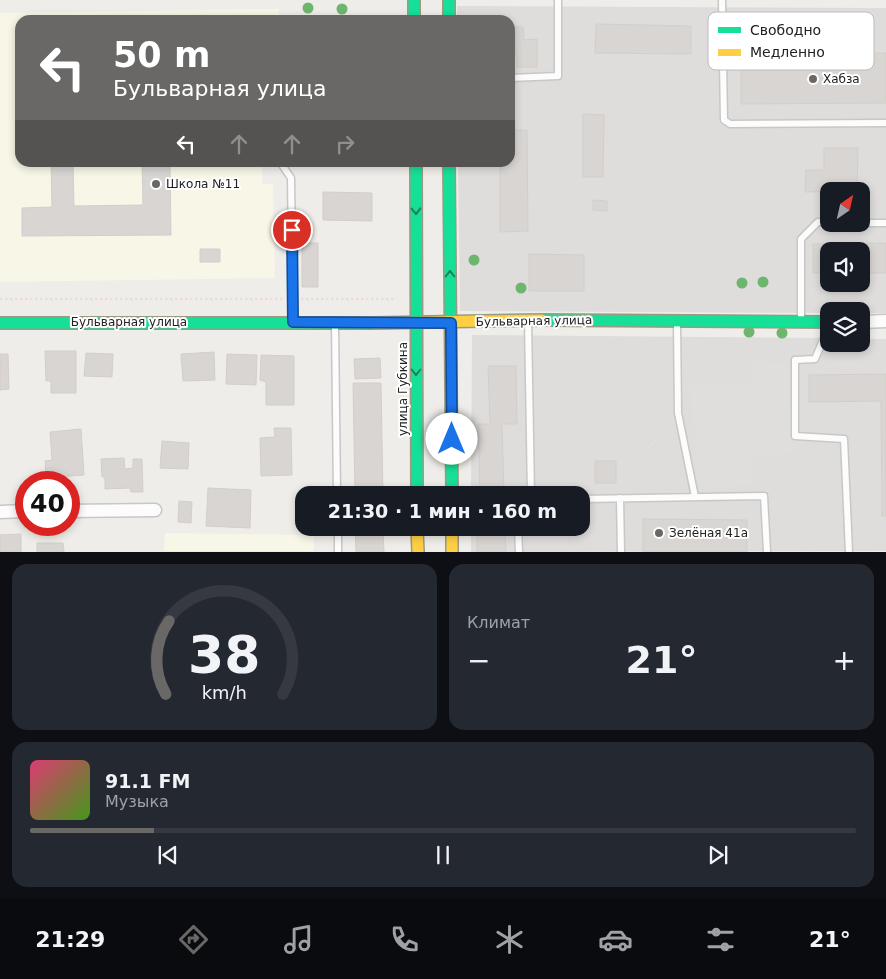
<!DOCTYPE html>
<html lang="ru">
<meta charset="utf-8">
<style>
body{margin:0;font-family:"DejaVu Sans",sans-serif;background:#242831;color:#f1f3f6;height:100vh;display:flex;flex-direction:column;font-size:19px;white-space:nowrap}
*{box-sizing:border-box;margin:0}
p{font-size:16px;color:#9ea1a6}
.icon{flex:none;width:28px;height:28px;fill:none;stroke:currentColor;stroke-width:2;stroke-linecap:round;stroke-linejoin:round}
.map{position:relative;height:552px;overflow:hidden}
.details{display:flex;flex-direction:column;gap:12px;padding:12px;background:#0d0f14;flex:1}
.details>*{flex:none}
.banner{position:absolute;left:15px;top:15px;width:500px;height:152px;border-radius:15px;box-shadow:0 2px 8px #0003;background:#696867;color:#fff;overflow:hidden}
.needle{width:32px;rotate:34deg}
.tools{position:absolute;left:820px;top:182px;display:grid;gap:10px}
.tools a{display:grid;place-items:center;width:50px;height:50px;border-radius:10px;background:#171b24;box-shadow:0 2px 8px #0003;font-size:25px}
.speed{position:absolute;left:15px;top:471px;display:flex;gap:10px;font-size:25px;font-weight:700;text-align:center}
.speed>*{display:grid;place-content:center;width:65px;height:65px;border-radius:50%;background:#171b24;box-shadow:0 2px 8px #0003;line-height:1}
.speed .limit{border:8px solid #d22;background:#fff;color:#111}
.pin{position:absolute;display:grid;place-items:center;width:42px;height:42px;color:#fff;margin:-21px;border:2px solid #fff;border-radius:50%;box-shadow:0 1px 5px #0007}
.me{position:absolute;width:55px;margin:-28px;rotate:0deg;stroke-linejoin:round;filter:drop-shadow(0 0 4px #0008)}
.turn{display:flex;align-items:center;gap:18px;height:105px;padding:0 15px;font-size:22px}
.turn .icon{width:65px;height:65px;stroke-width:2.5}
.turn b{display:block;font-size:35px;line-height:42px}
.lanes{display:flex;align-items:center;height:48px;padding:0 15px;background:#0003;justify-content:center;gap:25px;direction:ltr}
.lanes .off{opacity:.35}
.big{font-size:38px;font-weight:700;line-height:1.1}
.details .card{flex:1;display:flex;flex-direction:column;justify-content:center;gap:8px;min-width:0;padding:0 18px;border-radius:15px;background:#242831}
.details .dial{align-items:center;gap:0}
.dial svg{height:130px;overflow:visible;fill:none;stroke:#363941;stroke-width:7;stroke-linecap:round;text-anchor:middle}
.dial text{fill:#f1f3f6;stroke:none}
.song{display:flex;align-items:center;gap:15px}
.cover{width:60px;height:60px;border-radius:8px;background:linear-gradient(135deg,hsl(340 70% 55%),hsl(100 70% 35%))}
.played{height:5px;border-radius:2px;background:linear-gradient(90deg,#696867 15%,#363941 15%)}
.keys{display:flex;justify-content:space-around;direction:ltr}
.heat{display:flex;justify-content:space-between;align-items:center;font-size:28px;direction:ltr}
.details .tiles{flex:1;display:grid;gap:12px;grid-template-columns:1fr 1fr}
.card:last-child{grid-column:span 2}
.trip{position:absolute;left:295px;top:486px;width:295px;height:50px;border-radius:15px;background:#171b24;box-shadow:0 2px 8px #0003;font-weight:700;line-height:50px;text-align:center}
.menu{display:flex;height:80px;justify-content:space-around;align-items:center;background:#090b0e;color:#9ea1a6}
.menu .icon{width:35px;height:35px}
.menu .active{color:#696867}
.menu b{font-size:22px;color:#f1f3f6}
.map>svg:first-child{display:block}
.residential{fill:#dedddb;fill-rule:evenodd}
.education{fill:#f8f6e6}
.parking{fill:#dfdedd}
.building{fill:#d8d5d2;stroke:#d3cecb}
.lines{fill:none;stroke-linecap:round;stroke-linejoin:round}
.lane-casing{stroke:#c8c7c6;stroke-width:9}
.street-casing{stroke:#c8c7c6;stroke-width:15}
.fast-casing{stroke:#9a9a80;stroke-width:14}
.slow-casing{stroke:#9a9a80;stroke-width:14}
.path{stroke:#ecdbda;stroke-width:2.5;stroke-dasharray:2.5 2.5;stroke-linecap:butt}
.lane{stroke:#fdfcfc;stroke-width:6}
.street{stroke:#fdfcfc;stroke-width:12}
.fast{stroke:#16e098;stroke-width:11}
.slow{stroke:#ffcf43;stroke-width:11}
.tree{fill:#6eb66d}
.oneway{stroke:#1c805c}
.route-casing{stroke:#114b97;stroke-width:12}
.route{stroke:#1a73e8;stroke-width:9}
.poi-dot{fill:#696867;stroke:#fff;stroke-width:2}
.labels{text-anchor:middle;dominant-baseline:central;stroke-width:4;stroke-linejoin:round;paint-order:stroke}
.poi-label{font-size:12px;fill:#212121;stroke:#fff;text-anchor:start}
.street-label{font-size:12px;fill:#212121;stroke:#fff}
.key{fill:#fff;stroke:#bcbcbc;stroke-width:1}
.key-label{font-size:14px;fill:#212121}
</style>
<div class="map">
<svg width="886" height="552" viewBox="0 0 886 552">
<rect width="100%" height="100%" fill="#efedea"/>
<!-- residential -->
<path class="residential" d="M457,6L886,8V313H861V311H829V313L460,311L458,163L510,162V20H457ZM829,191H861V224H829ZM829,251H861V284H829Z
M472,335L829,338V344H861V339H886V551L471,552V528H581V495H471Z"/>
<!-- education -->
<path class="education" d="M279,9V20H20V162L262,163V184H273L275,278L0,282V13Z
M165,533L314,535V551H164Z"/>
<!-- parking -->
<path class="parking" d="M754,362L790,363L792,453L753,455L751,485L699,487L690,384L753,386Z
M530,528H576V532H568V545L530,546Z"/>
<!-- building -->
<path class="building" d="M596,24L691,26V54L595,53Z
M510,27H523L524,40L537,39V67H517V55H510Z
M886,53V103L741,104V54Z
M583,114L604,115L603,177H583Z
M510,130H527L528,231L500,232V162H510Z
M824,148H858L857,191L805,192L806,170H824Z
M51,162H73L74,206L143,205L142,162H170L171,235L22,236V208L52,207Z
M323,192L372,193V221L323,220Z
M593,200L607,201V211L593,210Z
M302,243H318V287H302Z
M886,243V273H861V251H829V273H813V244Z
M200,249H220V262H200Z
M529,254L584,255V291H529Z
M45,351H76V393H51V381H46Z
M214,352L215,380L183,381L181,354Z
M86,353L113,354L112,377L84,376Z
M0,354H8L9,389L0,390Z
M227,354L257,355L256,385L226,384Z
M261,355L294,356V405H266V382L260,380Z
M380,358L381,378L355,379L354,359Z
M488,366H516L517,424H502L504,495H480L478,424H490Z
M886,374V516H882L881,401L809,402V375Z
M353,383H381L383,495H355Z
M274,428H291L292,475L261,476L260,438L275,437Z
M81,429L84,475L46,478L45,461L52,460L50,432Z
M162,441L189,443L188,469L160,468Z
M124,458L125,469L133,468V459H142L143,492H131L130,488L105,489V477H102L101,459Z
M595,461H616V483H595Z
M208,488L251,490L250,528L206,526Z
M179,501L192,502L191,523L178,522Z
M643,519L747,520V552H643Z
M355,528H383L384,552H356Z
M477,529H505L506,552H477Z
M21,534V552H0V535Z
M37,543H63L64,552H37Z"/>
<g class="lines">
<!-- lane casing -->
<g class="lane-casing">
<path id="lane" d="M722,0L724,120L730,124L886,123
M510,78L558,76V0
M280,162L291,178L293,320
M861,223H886
M801,320V239L818,222H829
M528,321L531,495
M677,323L678,413L695,497
M826,323L824,338L815,359L795,360V436L844,439L849,552
M335,324L337,495
M620,498L621,552
M581,499L764,496L767,552
M338,528V552
M518,528L519,552"/>
</g>
<!-- street casing -->
<g class="street-casing">
<path id="street" d="M861,322L886,321
M69,511L155,510
M0,512L26,511"/>
</g>
<!-- fast casing -->
<g class="fast-casing">
<path id="fast" d="M414,0V20
M449,0V20
M416,162L417,495
M449,162L452,495
M542,320L829,322
M0,323H375"/>
</g>
<!-- slow casing -->
<g class="slow-casing">
<path id="slow" d="M375,323L542,320
M417,528L418,552
M452,528V552"/>
</g>
<!-- path -->
<path class="path" d="M0,299H283
M301,299H396
M627,462L671,430"/>
<!-- lane -->
<use href="#lane" class="lane"/>
<!-- street -->
<use href="#street" class="street"/>
<!-- fast -->
<use href="#fast" class="fast"/>
<!-- slow -->
<use href="#slow" class="slow"/>
</g>
<!-- trees -->
<g class="tree">
<circle cx="308" cy="8" r="5.5"/>
<circle cx="342" cy="9" r="5.5"/>
<circle cx="474" cy="260" r="5.5"/>
<circle cx="763" cy="282" r="5.5"/>
<circle cx="742" cy="283" r="5.5"/>
<circle cx="521" cy="288" r="5.5"/>
<circle cx="749" cy="332" r="5.5"/>
<circle cx="782" cy="333" r="5.5"/>
</g>
<!-- one-way arrows -->
<defs><path id="oneway-chevron" d="M-2-3.5L2.5 0L-2 3.5" fill="none" stroke-width="1.6" stroke-linecap="round" stroke-linejoin="round" transform="scale(1.25)"/></defs>
<g class="oneway">
<use href="#oneway-chevron" transform="translate(416 211) rotate(89)"/>
<use href="#oneway-chevron" transform="translate(450 274) rotate(-90)"/>
<use href="#oneway-chevron" transform="translate(416 372) rotate(90)"/>
</g>
<g class="lines">
<!-- route casing -->
<g class="route-casing">
<path id="route" d="M292,230L293,322L451,323L452,439"/>
</g>
<!-- route -->
<use href="#route" class="route"/>
</g>
<!-- markers -->
<g class="poi-dot">
<circle cx="813" cy="79" r="5"/>
<circle cx="156" cy="184" r="5"/>
<circle cx="659" cy="533" r="5"/>
</g>
<g class="labels">
<!-- poi labels -->
<g class="poi-label">
<text x="823" y="79">Хабза</text>
<text x="166" y="184">Школа №11</text>
<text x="669" y="533">Зелёная 41а</text>
</g>
<!-- street labels -->
<g class="street-label">
<text transform="translate(534 321) rotate(-1)">Бульварная улица</text>
<text x="129" y="322">Бульварная улица</text>
<text transform="translate(403 389) rotate(-90)">улица Губкина</text>
</g>
</g>
<!-- legend -->
<rect x="708" y="12" width="166" height="58" rx="8" class="key"/>
<rect x="718" y="27" width="23" height="6" fill="#16e098"/>
<rect x="718" y="49" width="23" height="7" fill="#ffcf43"/>
<g class="key-label">
<text x="750" y="35">Свободно</text>
<text x="750" y="57">Медленно</text>
</g>
</svg>
<div class="tools">
<a><svg class="needle" viewBox="-14 -14 28 28"><path d="M0-13l5 13h-10z" fill="#e53935"/><path d="M0 13l5-13h-10z" fill="#9ea1a6"/></svg></a>
<a><svg class="icon" aria-label="sound" viewBox="0 0 24 24"><path d="M4 9h4l5-4v14l-5-4H4zM17 9q2 3 0 6"/></svg></a>
<a><svg class="icon" aria-label="layers" viewBox="0 0 24 24"><path d="M12 4l9 5-9 5-9-5zM3 14l9 5 9-5"/></svg></a>
</div>
<div class="speed"><div class="limit">40</div></div>
<div class="pin" style="left:292px;top:230px;background:#d93025"><svg class="icon" aria-label="arrive" viewBox="0 0 24 24"><path d="M6 21V4h12l-3 4 3 4H6"/></svg></div>
<svg class="me" style="left:452px;top:439px" viewBox="-20 -20 40 40"><circle r="19" fill="#fff"/><path d="M0-13L10 11 0 6-10 11z" fill="#1a73e8"/></svg>
<div class="trip">21:30 · 1 мин · 160 m</div>
<div class="banner">
<div class="turn"><svg class="icon" aria-label="left" viewBox="0 0 24 24"><path d="M17 20v-9H6M10 6l-5 5 5 5"/></svg><div><b>50 m</b>Бульварная улица</div></div>
<div class="lanes"><svg class="icon" aria-label="left" viewBox="0 0 24 24"><path d="M17 20v-9H6M10 6l-5 5 5 5"/></svg><svg class="icon off" aria-label="ahead" viewBox="0 0 24 24"><path d="M12 20V5M6 11l6-6 6 6"/></svg><svg class="icon off" aria-label="ahead" viewBox="0 0 24 24"><path d="M12 20V5M6 11l6-6 6 6"/></svg><svg class="icon off" aria-label="right" viewBox="0 0 24 24"><path d="M7 20v-9h11M14 6l5 5-5 5"/></svg></div>
</div>
</div>
<section class="details">
<div class="tiles">
<div class="card dial"><svg viewBox="0 0 100 80">
<path d="M14 69A42 42 0 1 1 86 69"/>
<path d="M14 69A42 42 0 0 1 16 24" stroke="#696867"/>
<text x="50" y="56" font-size="32" font-weight="700">38</text>
<text x="50" y="72" font-size="11">km/h</text>
</svg></div>
<div class="card"><p>Климат</p>
<div class="heat"><a>−</a><b class="big">21°</b><a>+</a></div>
</div>
<div class="card">
<div class="song"><i class="cover"></i><div><b>91.1 FM</b><p>Музыка</p></div></div>
<div class="played"></div>
<div class="keys"><svg class="icon" aria-label="previous" viewBox="0 0 24 24"><path d="M18 5L8 12l10 7zM5 5v14"/></svg><svg class="icon" aria-label="pause" viewBox="0 0 24 24"><path d="M8 5v14M16 5v14"/></svg><svg class="icon" aria-label="next" viewBox="0 0 24 24"><path d="M6 5l10 7-10 7zM19 5v14"/></svg></div>
</div>
</div>
</section>
<nav class="menu">
<b>21:29</b>
<svg class="icon active" aria-label="directions" viewBox="0 0 24 24"><path d="M12 3l9 9-9 9-9-9zM9 14v-3h6M13 9l2 2-2 2"/></svg>
<svg class="icon" aria-label="music" viewBox="0 0 24 24"><path d="M9 18V5l10-2v13"/><circle cx="6" cy="18" r="3"/><circle cx="16" cy="16" r="3"/></svg>
<svg class="icon" aria-label="phone" viewBox="0 0 24 24"><path d="M5 4h4l2 5-3 2q2 4 5 5l2-3 5 2v4C11 20 4 13 5 4z"/></svg>
<svg class="icon" aria-label="climate" viewBox="0 0 24 24"><path d="M12 3v18M4 7l16 10M4 17L20 7"/></svg>
<svg class="icon" aria-label="car" viewBox="0 0 24 24"><path d="M5 17H2v-5l4-1 3-4h7l3 4 3 1v5h-3M9 17h6M6 11h13"/><circle cx="7" cy="17" r="2"/><circle cx="17" cy="17" r="2"/></svg>
<svg class="icon" aria-label="filters" viewBox="0 0 24 24"><path d="M4 7h16M4 17h16"/><circle cx="9" cy="7" r="2"/><circle cx="15" cy="17" r="2"/></svg>
<b>21°</b>
</nav>
